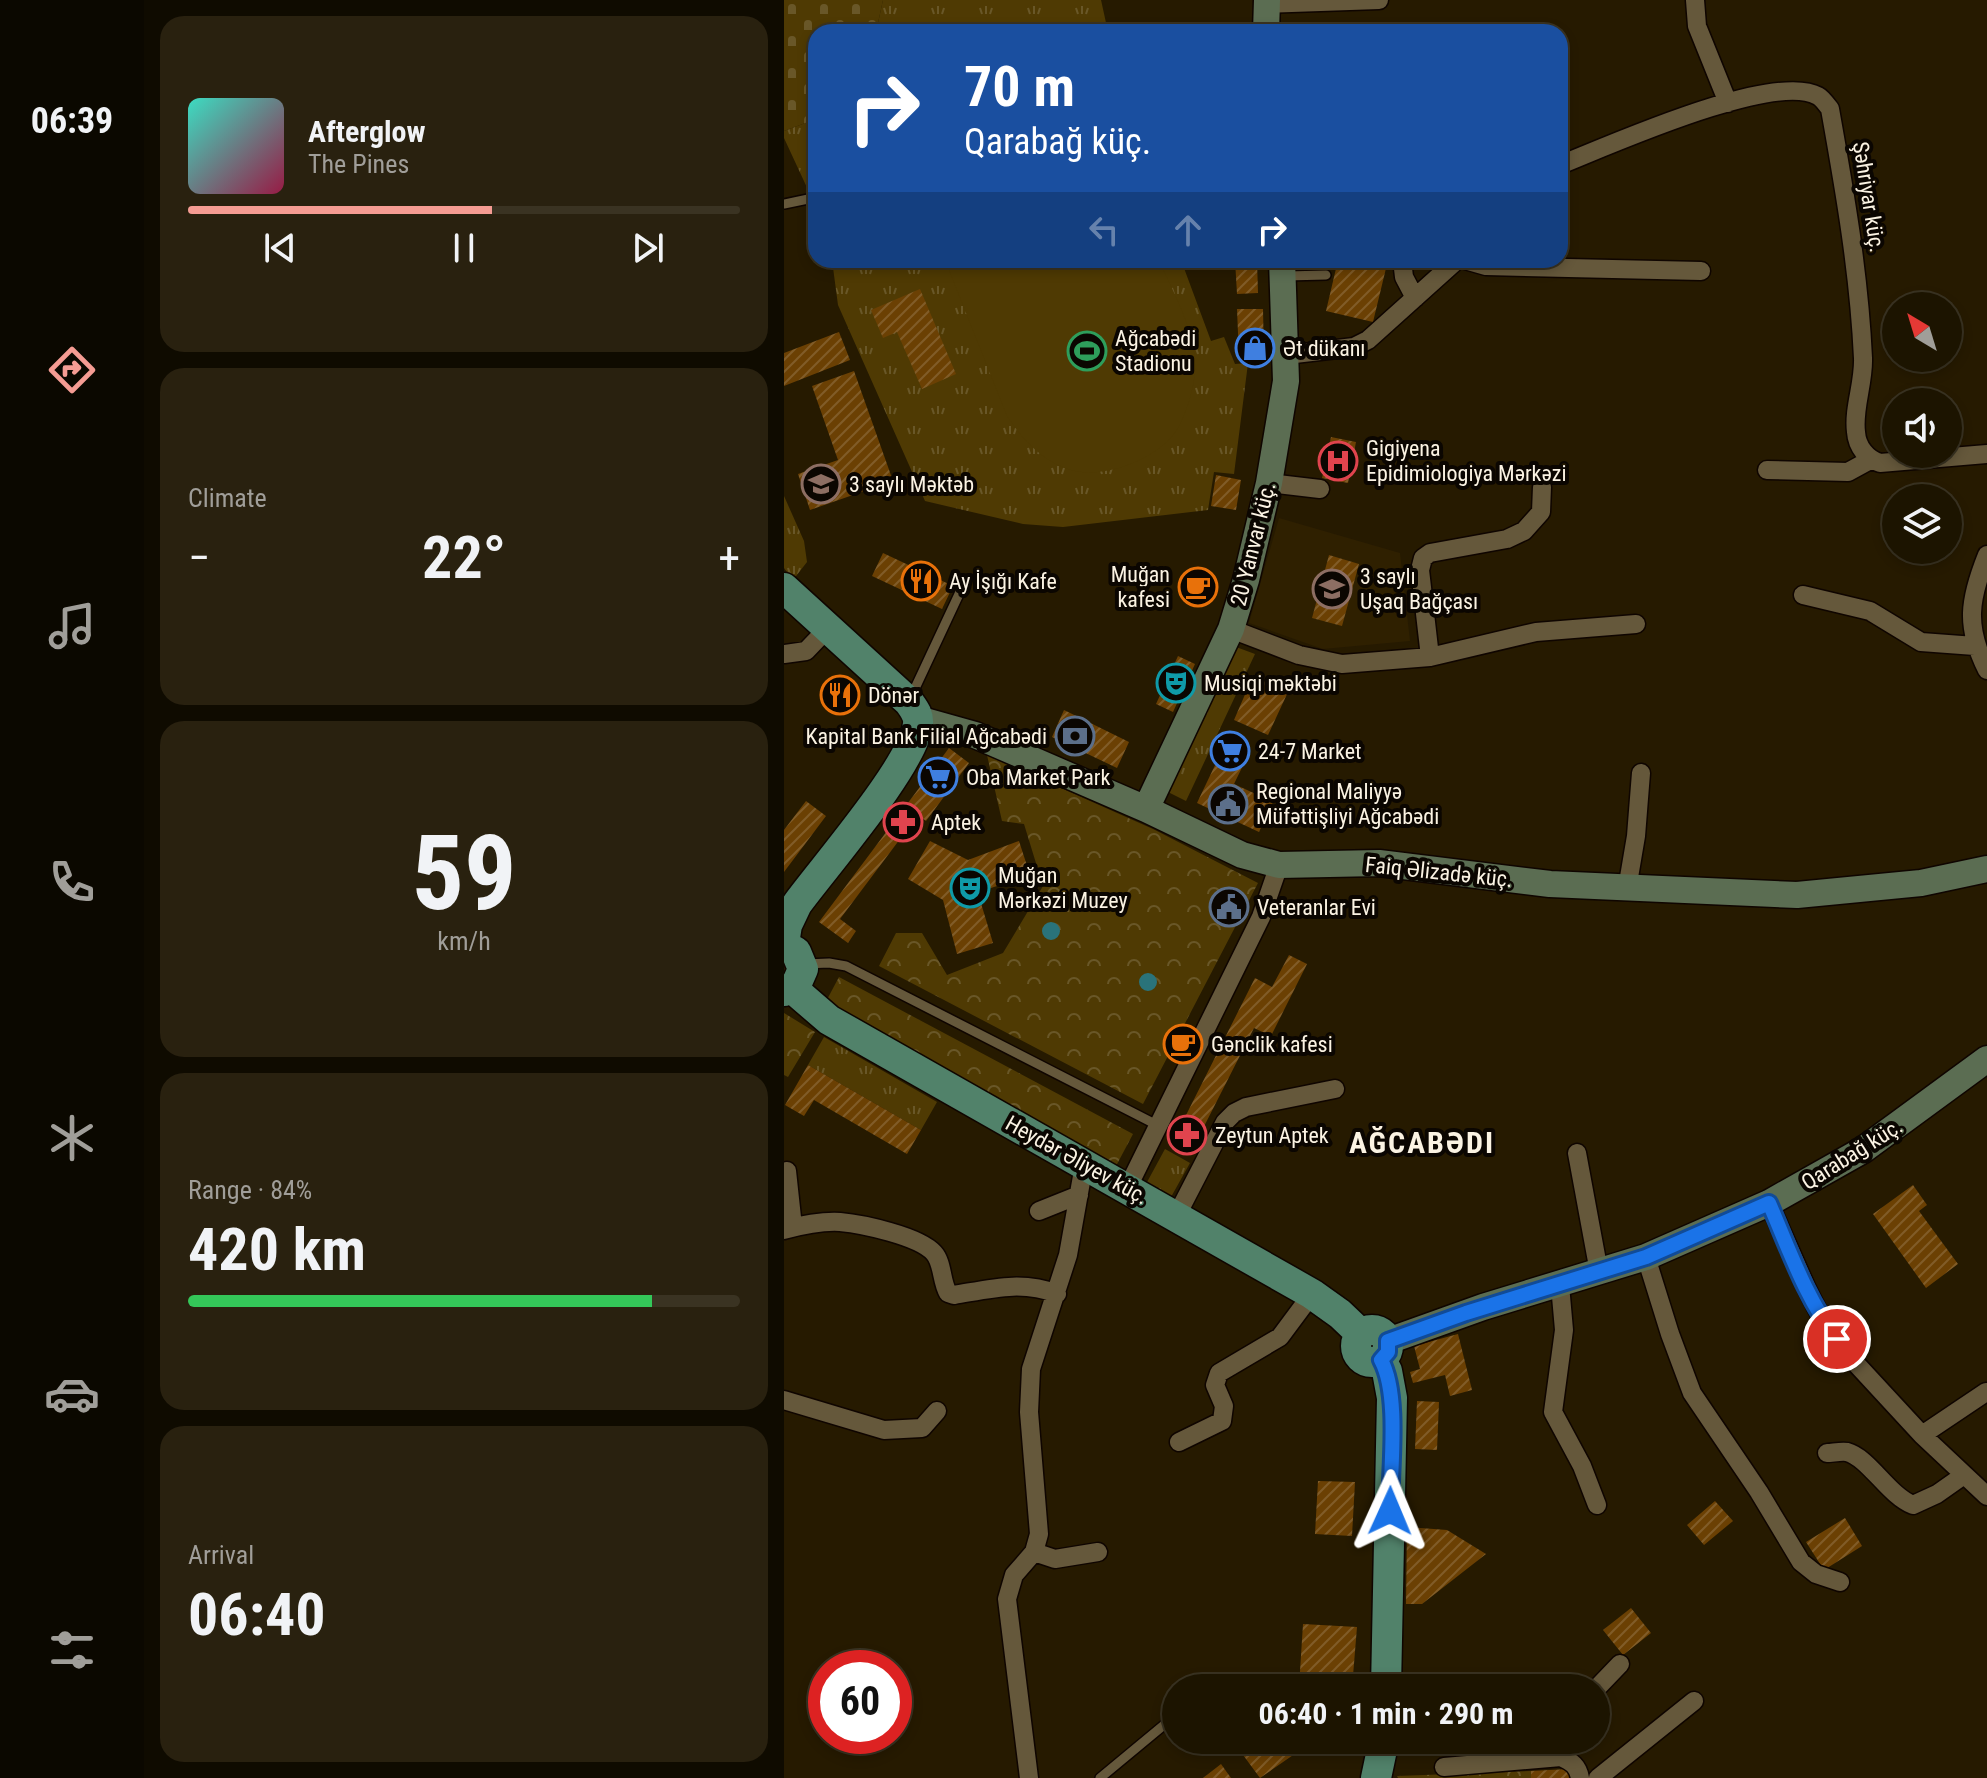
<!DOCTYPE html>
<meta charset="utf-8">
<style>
body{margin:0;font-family:"Roboto Condensed",sans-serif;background:#29210f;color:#f1f3f6;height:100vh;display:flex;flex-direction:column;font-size:30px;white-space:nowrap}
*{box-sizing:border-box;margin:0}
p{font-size:26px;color:#a09e99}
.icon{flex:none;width:44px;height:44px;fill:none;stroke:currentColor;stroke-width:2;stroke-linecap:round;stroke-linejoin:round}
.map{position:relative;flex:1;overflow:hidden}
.panel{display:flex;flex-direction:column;gap:16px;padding:16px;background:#0f0b00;width:640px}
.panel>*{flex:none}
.banner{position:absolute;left:24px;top:24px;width:760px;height:244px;border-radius:24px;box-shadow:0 4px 12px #0003,0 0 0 2px #3a3322;background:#1a4fa0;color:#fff;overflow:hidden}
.needle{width:52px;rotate:322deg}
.fabs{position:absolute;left:1098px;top:292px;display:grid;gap:16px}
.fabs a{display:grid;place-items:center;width:80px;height:80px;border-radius:50%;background:#1c1400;box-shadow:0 4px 12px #0003,0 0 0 2px #3a3322;font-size:40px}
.speed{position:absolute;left:24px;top:1650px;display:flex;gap:16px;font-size:40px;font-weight:700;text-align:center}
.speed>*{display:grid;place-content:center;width:104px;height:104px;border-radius:50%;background:#1c1400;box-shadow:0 4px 12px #0003,0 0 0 2px #3a3322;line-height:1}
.speed .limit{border:12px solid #d22;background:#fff;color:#111}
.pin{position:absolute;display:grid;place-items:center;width:68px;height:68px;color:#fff;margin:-34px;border:4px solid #fff;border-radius:50%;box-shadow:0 2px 8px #0007}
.me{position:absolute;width:88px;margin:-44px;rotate:1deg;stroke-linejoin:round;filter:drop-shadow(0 0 6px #0008)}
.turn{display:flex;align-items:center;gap:28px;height:168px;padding:0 24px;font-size:36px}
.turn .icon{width:104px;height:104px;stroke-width:2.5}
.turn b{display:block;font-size:56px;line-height:68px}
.lanes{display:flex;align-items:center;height:76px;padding:0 24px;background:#0003;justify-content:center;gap:40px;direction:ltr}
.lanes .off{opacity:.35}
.big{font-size:60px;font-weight:700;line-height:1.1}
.panel .tile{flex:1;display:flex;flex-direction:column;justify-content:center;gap:12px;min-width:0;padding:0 28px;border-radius:24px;background:#29210f}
.panel .dial{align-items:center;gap:0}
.dial b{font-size:104px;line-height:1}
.song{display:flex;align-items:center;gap:24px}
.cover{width:96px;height:96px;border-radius:12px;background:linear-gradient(135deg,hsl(170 70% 55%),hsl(340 70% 35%))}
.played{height:8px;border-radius:4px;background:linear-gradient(90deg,#f59c93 55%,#3a3322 55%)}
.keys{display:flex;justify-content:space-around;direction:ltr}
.heat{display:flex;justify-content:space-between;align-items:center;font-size:44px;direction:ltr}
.charge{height:12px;border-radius:6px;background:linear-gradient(90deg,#34c759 84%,#3a3322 0)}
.trip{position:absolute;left:378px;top:1674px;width:448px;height:80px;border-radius:40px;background:#1c1400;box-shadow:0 4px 12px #0003,0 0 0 2px #3a3322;font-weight:700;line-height:80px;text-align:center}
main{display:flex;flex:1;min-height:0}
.menu{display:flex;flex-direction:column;width:144px;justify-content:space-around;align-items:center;background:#0b0800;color:#a09e99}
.menu .icon{width:56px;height:56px}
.menu .current{color:#f59c93}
.menu b{font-size:36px;color:#f1f3f6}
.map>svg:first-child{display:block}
.built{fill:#2f2000}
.grass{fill:url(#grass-tufts)}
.forest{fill:url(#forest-crowns)}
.cemetery{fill:url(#cemetery-stones)}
.garden{fill:#4f3a03}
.water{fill:#2a737a}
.building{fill:url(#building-hatch)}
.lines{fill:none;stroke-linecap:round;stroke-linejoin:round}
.lane-casing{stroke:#0f0500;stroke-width:12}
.street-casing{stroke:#0f0500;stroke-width:21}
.secondary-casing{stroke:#0f0500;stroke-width:29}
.primary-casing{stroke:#0f0500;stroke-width:33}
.lane{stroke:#65583b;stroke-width:9}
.street{stroke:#65583b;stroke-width:18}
.secondary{stroke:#5b6d52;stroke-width:26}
.primary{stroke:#51826a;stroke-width:30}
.route-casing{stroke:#114b97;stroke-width:20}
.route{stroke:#1a73e8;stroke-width:14}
.labels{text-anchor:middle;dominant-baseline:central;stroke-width:8;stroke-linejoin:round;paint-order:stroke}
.street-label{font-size:22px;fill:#fbf3e3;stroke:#0b0601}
.poi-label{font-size:22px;fill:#fbf3e3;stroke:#0b0601;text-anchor:start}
.district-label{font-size:30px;font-weight:bold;letter-spacing:2px;fill:#fbf3e3;stroke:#0b0601}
</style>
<main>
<nav class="menu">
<b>06:39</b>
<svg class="icon current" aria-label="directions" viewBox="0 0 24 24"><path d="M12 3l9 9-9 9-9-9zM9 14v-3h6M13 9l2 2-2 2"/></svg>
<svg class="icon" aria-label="music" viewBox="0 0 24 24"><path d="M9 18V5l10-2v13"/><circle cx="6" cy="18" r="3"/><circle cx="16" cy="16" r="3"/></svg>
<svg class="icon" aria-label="phone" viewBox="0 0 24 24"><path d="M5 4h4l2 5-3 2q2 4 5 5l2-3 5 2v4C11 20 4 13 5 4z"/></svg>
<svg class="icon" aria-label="climate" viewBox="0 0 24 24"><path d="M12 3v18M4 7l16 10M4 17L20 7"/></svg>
<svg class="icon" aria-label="car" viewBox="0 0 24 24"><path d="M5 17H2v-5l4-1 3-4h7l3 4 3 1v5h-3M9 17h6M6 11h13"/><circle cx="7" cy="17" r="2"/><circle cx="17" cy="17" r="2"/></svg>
<svg class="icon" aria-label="filters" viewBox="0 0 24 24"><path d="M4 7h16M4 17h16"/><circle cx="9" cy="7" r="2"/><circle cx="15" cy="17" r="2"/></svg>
</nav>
<section class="panel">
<div class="tile">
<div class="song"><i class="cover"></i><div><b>Afterglow</b><p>The Pines</p></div></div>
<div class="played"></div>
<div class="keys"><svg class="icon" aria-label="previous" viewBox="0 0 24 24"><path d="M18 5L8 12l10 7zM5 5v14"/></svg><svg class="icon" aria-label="pause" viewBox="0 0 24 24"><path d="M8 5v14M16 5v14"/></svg><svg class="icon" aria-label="next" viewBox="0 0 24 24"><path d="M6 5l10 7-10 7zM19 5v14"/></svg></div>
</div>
<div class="tile"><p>Climate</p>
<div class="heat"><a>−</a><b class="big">22°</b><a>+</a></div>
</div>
<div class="tile dial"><b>59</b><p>km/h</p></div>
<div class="tile"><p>Range · 84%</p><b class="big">420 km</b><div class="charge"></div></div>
<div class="tile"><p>Arrival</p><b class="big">06:40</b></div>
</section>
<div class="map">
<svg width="1203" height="1778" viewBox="0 0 1203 1778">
<defs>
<pattern id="grass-tufts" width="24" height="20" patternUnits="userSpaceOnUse" patternTransform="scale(2)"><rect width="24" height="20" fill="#4f3a03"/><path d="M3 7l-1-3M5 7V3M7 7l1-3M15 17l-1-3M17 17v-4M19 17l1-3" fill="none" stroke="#695728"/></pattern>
<pattern id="forest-crowns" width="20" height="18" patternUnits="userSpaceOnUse" patternTransform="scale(2)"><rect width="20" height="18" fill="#4f3a03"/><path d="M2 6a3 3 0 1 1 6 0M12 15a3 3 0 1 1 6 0" fill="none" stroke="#695728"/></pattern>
<pattern id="cemetery-stones" width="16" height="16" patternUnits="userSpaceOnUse" patternTransform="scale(2)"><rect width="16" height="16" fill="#4f3a03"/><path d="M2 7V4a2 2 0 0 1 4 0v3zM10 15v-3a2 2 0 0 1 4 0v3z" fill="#695728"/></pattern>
<pattern id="building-hatch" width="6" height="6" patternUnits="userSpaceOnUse" patternTransform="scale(2)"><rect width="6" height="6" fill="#6b4003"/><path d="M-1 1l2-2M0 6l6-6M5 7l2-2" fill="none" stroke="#815c28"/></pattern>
</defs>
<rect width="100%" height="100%" fill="#261a00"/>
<!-- built -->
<path class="built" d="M495,518L616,553L626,641L539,649L465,623Z"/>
<!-- grass -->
<path class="grass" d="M99,0H317L324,32H92Z
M32,119V207L0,138V131Z
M48,260H397L427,341L440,337L451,364L464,363L450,474L430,472L424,510L279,527L239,524L141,501L54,305Z
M0,496L20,541L23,562L9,580L0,568Z
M452,647L471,654L402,801L384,792Z
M40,1037L153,1102L137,1130L24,1065Z
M381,1149L406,1163L387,1197L362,1184Z"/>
<!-- forest -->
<path class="forest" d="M203,755L369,829L474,883L359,1104L95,966L112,933H138L163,975L219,953L259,886L240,824L218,821Z
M55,977L349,1134L332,1166L38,1009Z
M0,1013L31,1032L4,1077L0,1075Z
M747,1771V1778H614L613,1776Z"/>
<!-- cemetery -->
<path class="cemetery" d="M0,0H99L92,32H32V119L0,131Z"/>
<!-- garden -->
<path class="garden" d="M161,260H375C389,293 413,333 411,370C410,389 403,411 394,428C377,458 320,480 287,470C258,461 239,440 223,416Z"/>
<!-- water -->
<path class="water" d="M258 931a9 9 0 1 1 18 0a9 9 0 1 1-18 0Z
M355 982a9 9 0 1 1 18 0a9 9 0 1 1-18 0Z"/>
<!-- building -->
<path class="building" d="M451,260H473L474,293L453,294Z
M554,260H604L589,322L542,311Z
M136,289L172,374L138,389L113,332L99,338L87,310Z
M453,309H479L480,356L455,357Z
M55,332L66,360L0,386V353Z
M70,371L109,481L26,510L14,474L54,460L28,386Z
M547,437L572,442L564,483L538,478Z
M432,475L457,480L452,510L427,506Z
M99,553L169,586L158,609L88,576Z
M545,555L575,564L558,626L528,618Z
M394,656L411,664L389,712L372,704Z
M469,676L504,692L484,735L450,720Z
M280,710L345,742L333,768L268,737Z
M443,740L466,751L450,784L489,802L475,832L413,803Z
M165,748L185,763L142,821L134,815L56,919L72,931L64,943L35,922Z
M22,801L42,816L0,872V830Z
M146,841L184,860L235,841L246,875L201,890L196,900L209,943L173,954L159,900L124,879Z
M505,955L523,964L487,1036L470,1028L406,1154L387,1145L471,978L488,987Z
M401,1028L411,1033L397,1061L387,1056Z
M24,1065L137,1130L123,1154L30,1100L20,1116L1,1105Z
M1129,1185L1143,1205L1135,1211L1174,1264L1142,1288L1089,1214Z
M674,1334L688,1390L666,1396L661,1375L629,1383L626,1372L636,1369L630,1346Z
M633,1401L655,1402L653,1450L631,1449Z
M534,1481L571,1482L568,1536L531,1534Z
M931,1501L949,1521L920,1545L903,1525Z
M1061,1518L1078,1546L1040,1570L1022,1542Z
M623,1527L663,1530L702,1554L638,1604H622Z
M847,1608L867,1633L839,1655L819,1630Z
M519,1624L573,1627L568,1688L515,1687Z
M433,1673L444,1688H412Z
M448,1740H531L476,1778Z
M437,1764L447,1778H419Z
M784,1769L785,1778H747V1771Z"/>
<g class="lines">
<!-- lane casing -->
<g class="lane-casing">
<path id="lane" d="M0,204L29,198
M502,276L542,275
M126,699L176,592
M21,964L45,963L62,966L375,1126
M457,1681L486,1688
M316,1778L392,1715"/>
</g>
<!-- street casing -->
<g class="street-casing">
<path id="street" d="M911,0L913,26L944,103
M482,4L595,0
M776,165C824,146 990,71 1034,96C1038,98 1043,105 1046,109C1061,193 1075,273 1079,358C1080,383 1069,408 1072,432C1073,447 1083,459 1096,463L1203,454
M618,260L620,277L631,298
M681,260L702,266L917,271
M502,355L570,347L584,340L673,260
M983,470L1064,472L1086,460
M485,483L536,489
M1203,555C1185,600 1181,626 1203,670
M1019,595L1086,611L1137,642L1191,646
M447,629L515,655L558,664L646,657L752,632L852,624
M0,654L22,651L44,628
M646,657L636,570L639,558L646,553L723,539L740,531L757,512L758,487
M843,889L852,836L857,773
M793,1153L815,1272
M3,1171L9,1227
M343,1189L477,917L495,865
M985,1203L1023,1289L1040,1323L1065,1356L1138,1435L1203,1496
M255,1211L295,1195
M393,1215L441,1122L450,1113L462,1107L551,1089
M0,1230C16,1225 39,1221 56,1222C78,1224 135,1236 150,1253C159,1263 157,1281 164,1293L170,1295C206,1289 238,1280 273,1294
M862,1257L886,1334L908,1393L975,1492L1017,1562L1032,1574L1056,1582
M776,1285L780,1330L769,1412L798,1466L813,1505
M0,1400L100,1430L138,1428L153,1411
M1138,1435L1202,1392
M395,1442L438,1421L440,1406L431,1385L435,1373L496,1337L528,1294
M1043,1453C1048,1453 1057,1451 1063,1452C1085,1458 1104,1495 1129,1505L1153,1494L1180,1475
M250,1552L271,1559L314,1552
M812,1689L836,1664
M779,1740L777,1757C788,1762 794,1766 796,1778
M660,1767L777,1757
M245,1778L223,1599L230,1575L250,1552L255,1534L245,1412L247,1369L284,1255L300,1165
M814,1778L910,1701"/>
</g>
<!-- secondary casing -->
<g class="secondary-casing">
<path id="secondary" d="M482,32L483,0
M134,719L191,735L362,809L458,855L495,865L595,863L766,884L1013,895L1137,883L1203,869
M362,809L447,629L462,580L485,483L502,381L498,260
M604,1341L699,1307L862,1257L985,1203L1079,1150L1203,1059"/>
</g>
<!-- primary casing -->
<g class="primary-casing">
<path id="primary" d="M0,588L125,702C130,709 135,715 134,724C130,764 40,867 13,904L3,925L0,944
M0,945L12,952L19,969L12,985L0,991
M8,988L45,1020L528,1294L556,1314L577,1334
M572 1346a16 16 0 1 1 32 0a16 16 0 1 1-32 0Z
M597,1360L603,1371L608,1398L602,1688
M592,1778L600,1740"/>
</g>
<!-- lane -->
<use href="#lane" class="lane"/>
<!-- street -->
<use href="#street" class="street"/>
<!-- secondary -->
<use href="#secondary" class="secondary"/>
<!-- primary -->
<use href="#primary" class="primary"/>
</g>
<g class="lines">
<!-- route casing -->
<g class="route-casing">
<path id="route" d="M606,1511C606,1470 616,1395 597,1360L604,1352V1341L682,1313L862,1257L985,1203C1005,1249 1022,1299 1053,1339"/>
</g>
<!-- route -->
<use href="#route" class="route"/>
</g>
<!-- icons -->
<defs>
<g id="shop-ring" transform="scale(2)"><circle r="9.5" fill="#0b0601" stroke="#3f7fe0" stroke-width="1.5"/><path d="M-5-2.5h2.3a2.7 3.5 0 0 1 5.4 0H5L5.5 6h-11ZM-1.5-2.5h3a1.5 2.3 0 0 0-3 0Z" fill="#3f7fe0"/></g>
<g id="stadium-ring" transform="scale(2)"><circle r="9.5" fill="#0b0601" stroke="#2e9e5b" stroke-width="1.5"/><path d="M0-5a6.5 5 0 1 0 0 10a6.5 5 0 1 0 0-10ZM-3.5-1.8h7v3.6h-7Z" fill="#2e9e5b"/></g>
<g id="hospital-ring" transform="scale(2)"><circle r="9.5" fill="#0b0601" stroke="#e0444e" stroke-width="1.5"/><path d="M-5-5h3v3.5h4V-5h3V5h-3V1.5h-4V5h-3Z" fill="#e0444e"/></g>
<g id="school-ring" transform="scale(2)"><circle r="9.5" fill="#0b0601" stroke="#8d6e63" stroke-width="1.5"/><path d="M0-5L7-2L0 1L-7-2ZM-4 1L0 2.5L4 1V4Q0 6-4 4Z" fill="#8d6e63"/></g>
<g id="restaurant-ring" transform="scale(2)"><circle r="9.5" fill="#0b0601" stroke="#e8710a" stroke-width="1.5"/><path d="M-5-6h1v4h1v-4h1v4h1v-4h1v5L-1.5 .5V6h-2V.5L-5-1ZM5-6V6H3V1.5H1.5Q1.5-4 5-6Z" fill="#e8710a"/></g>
<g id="cafe-ring" transform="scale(2)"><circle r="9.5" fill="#0b0601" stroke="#e8710a" stroke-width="1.5"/><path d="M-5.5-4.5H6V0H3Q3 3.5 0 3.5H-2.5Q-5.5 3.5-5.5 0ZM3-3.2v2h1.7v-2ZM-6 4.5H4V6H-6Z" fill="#e8710a"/></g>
<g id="theatre-ring" transform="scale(2)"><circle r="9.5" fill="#0b0601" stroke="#0f9aa8" stroke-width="1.5"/><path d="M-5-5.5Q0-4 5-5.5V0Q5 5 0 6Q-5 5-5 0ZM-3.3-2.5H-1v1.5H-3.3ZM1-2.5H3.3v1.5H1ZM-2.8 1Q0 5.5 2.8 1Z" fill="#0f9aa8"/></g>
<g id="bank-ring" transform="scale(2)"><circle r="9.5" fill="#0b0601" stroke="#5c6f8a" stroke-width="1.5"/><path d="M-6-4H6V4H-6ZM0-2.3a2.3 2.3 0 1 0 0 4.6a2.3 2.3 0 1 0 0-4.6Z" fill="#5c6f8a"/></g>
<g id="supermarket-ring" transform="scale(2)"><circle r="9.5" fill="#0b0601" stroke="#3f7fe0" stroke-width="1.5"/><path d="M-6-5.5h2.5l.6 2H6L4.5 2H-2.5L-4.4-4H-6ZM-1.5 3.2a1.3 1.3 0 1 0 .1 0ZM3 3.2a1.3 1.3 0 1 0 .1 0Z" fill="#3f7fe0"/></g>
<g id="civic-ring" transform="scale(2)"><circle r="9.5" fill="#0b0601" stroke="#5c6f8a" stroke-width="1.5"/><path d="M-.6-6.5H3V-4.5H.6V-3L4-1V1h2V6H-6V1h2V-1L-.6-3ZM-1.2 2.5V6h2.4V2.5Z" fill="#5c6f8a"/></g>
<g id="pharmacy-ring" transform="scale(2)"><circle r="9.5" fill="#0b0601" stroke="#e0444e" stroke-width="1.5"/><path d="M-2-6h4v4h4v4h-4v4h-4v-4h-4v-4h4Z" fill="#e0444e"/></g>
</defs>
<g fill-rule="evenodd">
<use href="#shop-ring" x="471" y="348"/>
<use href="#stadium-ring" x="303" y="351"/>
<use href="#hospital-ring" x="554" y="461"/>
<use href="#school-ring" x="37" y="484"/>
<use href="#restaurant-ring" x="137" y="581"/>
<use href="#cafe-ring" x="414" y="587"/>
<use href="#school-ring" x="548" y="589"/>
<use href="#theatre-ring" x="392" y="683"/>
<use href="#restaurant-ring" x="56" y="695"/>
<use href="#bank-ring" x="291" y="736"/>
<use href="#supermarket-ring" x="446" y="751"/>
<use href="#supermarket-ring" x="154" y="777"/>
<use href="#civic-ring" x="444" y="804"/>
<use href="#pharmacy-ring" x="119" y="822"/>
<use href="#theatre-ring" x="186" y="888"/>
<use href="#civic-ring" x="445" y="907"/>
<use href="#cafe-ring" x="399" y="1044"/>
<use href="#pharmacy-ring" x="403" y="1135"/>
</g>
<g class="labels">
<!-- street labels -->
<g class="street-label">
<text transform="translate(1085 197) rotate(81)">Şəhriyar küç.</text>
<text transform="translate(469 544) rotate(-76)">20 Yanvar küç.</text>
<text transform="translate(655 872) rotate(6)">Faiq Əlizadə küç.</text>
<text transform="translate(1068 1154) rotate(-32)">Qarabağ küç.</text>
<text transform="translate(293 1160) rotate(29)">Heydər Əliyev küç.</text>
</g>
<!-- poi labels -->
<g class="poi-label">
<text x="331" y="338">Ağcabədi<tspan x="331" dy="25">Stadionu</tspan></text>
<text x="499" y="348">Әt dükanı</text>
<text x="582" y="448">Gigiyena<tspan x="582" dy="25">Epidimiologiya Mərkəzi</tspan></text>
<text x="65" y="484">3 saylı Məktəb</text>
<text x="386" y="574" text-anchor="end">Muğan<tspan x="386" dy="25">kafesi</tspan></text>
<text x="576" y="576">3 saylı<tspan x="576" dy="25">Uşaq Bağçası</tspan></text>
<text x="165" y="581">Ay İşığı Kafe</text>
<text x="420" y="683">Musiqi məktəbi</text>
<text x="84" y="695">Dönər</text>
<text x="263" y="736" text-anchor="end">Kapital Bank Filial Ağcabədi</text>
<text x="474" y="751">24-7 Market</text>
<text x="182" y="777">Oba Market Park</text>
<text x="472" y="791">Regional Maliyyə<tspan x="472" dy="25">Müfəttişliyi Ağcabədi</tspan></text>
<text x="147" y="822">Aptek</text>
<text x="214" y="875">Muğan<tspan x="214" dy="25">Mərkəzi Muzey</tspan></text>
<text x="473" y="907">Veteranlar Evi</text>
<text x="427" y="1044">Gənclik kafesi</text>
<text x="431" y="1135">Zeytun Aptek</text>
</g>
<!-- district labels -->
<g class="district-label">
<text x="638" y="1142">AĞCABƏDI</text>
</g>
</g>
</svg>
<div class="fabs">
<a><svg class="needle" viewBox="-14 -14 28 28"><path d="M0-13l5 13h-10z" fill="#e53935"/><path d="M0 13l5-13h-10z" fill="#a09e99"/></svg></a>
<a><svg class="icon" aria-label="sound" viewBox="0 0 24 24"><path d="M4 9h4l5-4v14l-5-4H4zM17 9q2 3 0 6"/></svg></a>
<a><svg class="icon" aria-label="layers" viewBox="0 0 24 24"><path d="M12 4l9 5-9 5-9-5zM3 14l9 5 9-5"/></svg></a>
</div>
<div class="speed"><div class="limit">60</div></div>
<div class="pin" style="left:1053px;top:1339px;background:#d93025"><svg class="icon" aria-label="arrive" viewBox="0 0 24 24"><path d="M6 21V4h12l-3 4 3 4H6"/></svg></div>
<svg class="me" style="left:606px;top:1511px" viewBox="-20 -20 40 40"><path d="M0-17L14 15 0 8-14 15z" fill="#1a73e8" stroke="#fff" stroke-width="4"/></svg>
<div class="trip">06:40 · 1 min · 290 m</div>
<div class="banner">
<div class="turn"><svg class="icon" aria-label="right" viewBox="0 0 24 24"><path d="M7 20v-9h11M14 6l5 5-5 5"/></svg><div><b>70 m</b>Qarabağ küç.</div></div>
<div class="lanes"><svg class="icon off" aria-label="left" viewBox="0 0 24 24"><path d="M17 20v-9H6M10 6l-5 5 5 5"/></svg><svg class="icon off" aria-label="ahead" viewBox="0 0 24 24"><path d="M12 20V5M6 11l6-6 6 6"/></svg><svg class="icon" aria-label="right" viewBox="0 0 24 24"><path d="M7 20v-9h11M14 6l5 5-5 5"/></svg></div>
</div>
</div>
</main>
